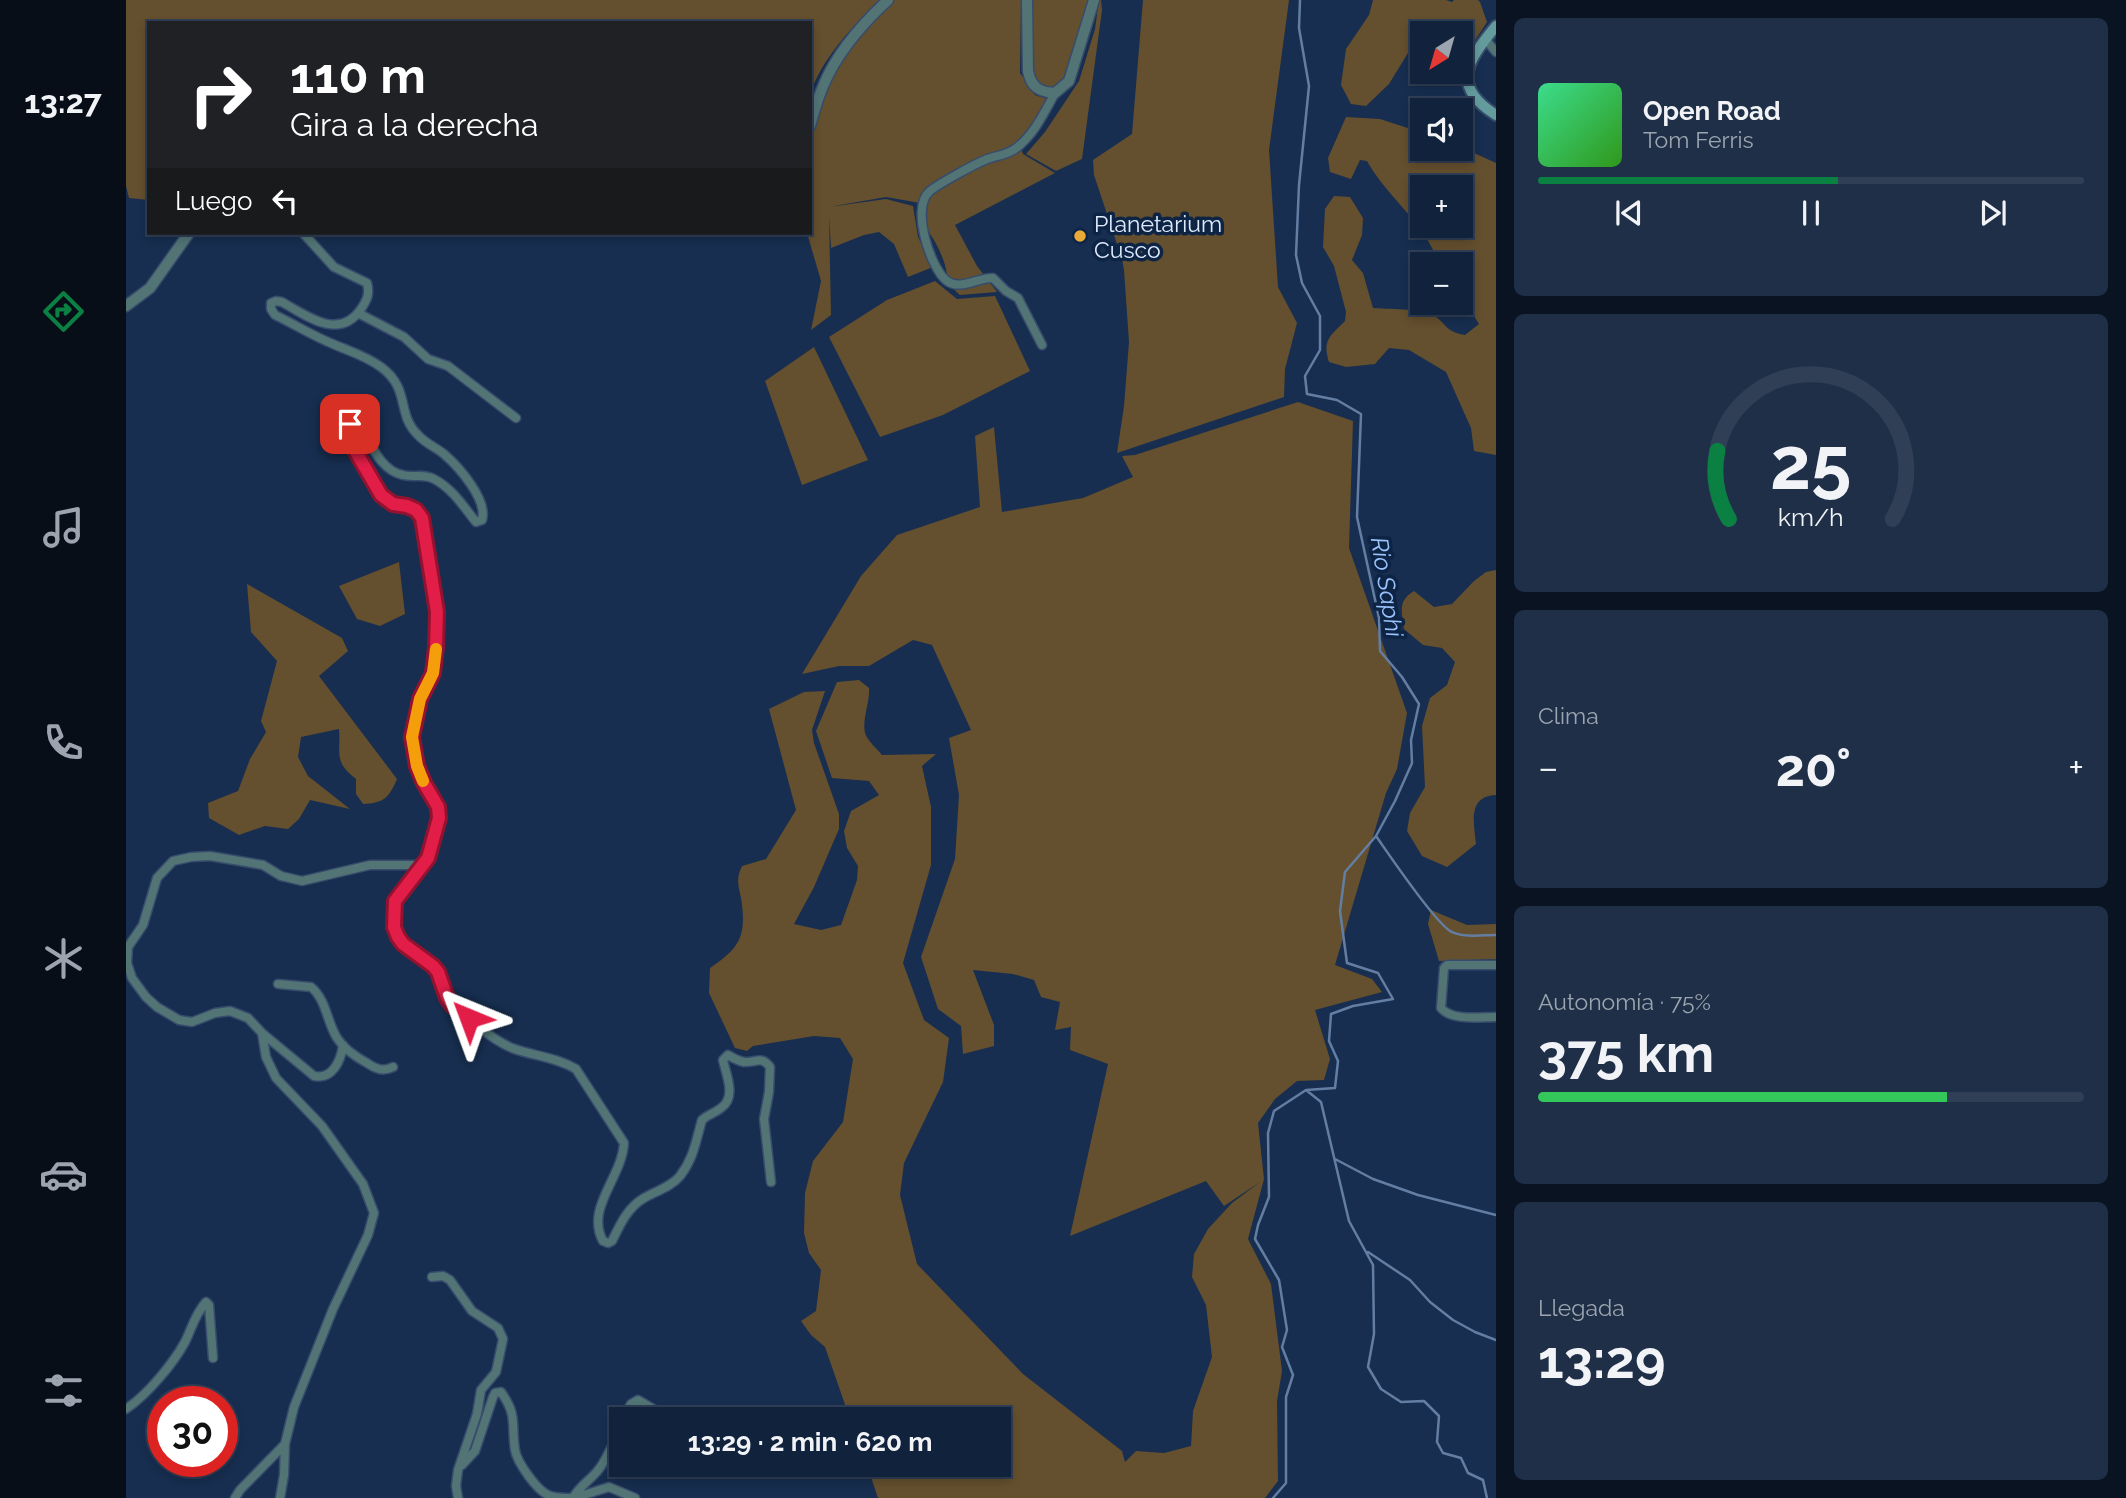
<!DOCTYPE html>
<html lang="es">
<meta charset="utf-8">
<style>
body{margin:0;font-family:Raleway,sans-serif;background:#1e2f47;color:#f1f3f6;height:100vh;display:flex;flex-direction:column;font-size:26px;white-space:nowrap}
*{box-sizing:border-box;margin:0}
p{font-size:23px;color:#9ca4af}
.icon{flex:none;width:38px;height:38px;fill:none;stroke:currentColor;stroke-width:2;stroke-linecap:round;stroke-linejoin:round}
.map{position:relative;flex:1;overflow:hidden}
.details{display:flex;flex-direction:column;gap:18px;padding:18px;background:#091321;width:630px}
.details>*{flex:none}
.top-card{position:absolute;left:21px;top:21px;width:665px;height:214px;border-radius:0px;box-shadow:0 4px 10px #0003,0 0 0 2px #303f56;background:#202124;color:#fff;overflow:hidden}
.needle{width:46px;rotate:217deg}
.tools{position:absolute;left:1284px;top:21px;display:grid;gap:14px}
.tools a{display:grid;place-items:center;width:63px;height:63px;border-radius:0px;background:#11223c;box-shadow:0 4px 10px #0003,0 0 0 2px #303f56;font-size:35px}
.speed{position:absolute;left:21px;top:1386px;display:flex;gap:14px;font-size:35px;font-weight:700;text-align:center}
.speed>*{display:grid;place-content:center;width:91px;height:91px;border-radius:50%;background:#11223c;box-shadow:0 4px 10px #0003,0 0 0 2px #303f56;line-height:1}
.speed .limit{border:10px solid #d22;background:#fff;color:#111}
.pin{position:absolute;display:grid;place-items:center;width:60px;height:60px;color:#fff;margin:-30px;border-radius:14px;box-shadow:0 4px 10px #0006}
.me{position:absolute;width:77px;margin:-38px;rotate:316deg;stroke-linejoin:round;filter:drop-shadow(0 0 5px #0008)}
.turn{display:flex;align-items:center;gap:24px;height:147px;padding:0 28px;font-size:32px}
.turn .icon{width:91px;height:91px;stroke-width:2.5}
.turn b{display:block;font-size:49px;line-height:60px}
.then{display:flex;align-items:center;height:66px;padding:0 28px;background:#0003;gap:14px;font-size:26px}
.big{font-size:52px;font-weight:700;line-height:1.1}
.details .widget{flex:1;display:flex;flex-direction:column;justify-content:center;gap:10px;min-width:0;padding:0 24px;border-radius:10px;background:#1e2f47}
.details .dial{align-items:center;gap:0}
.dial svg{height:182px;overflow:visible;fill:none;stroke:#303f56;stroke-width:7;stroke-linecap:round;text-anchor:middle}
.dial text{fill:#f1f3f6;stroke:none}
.song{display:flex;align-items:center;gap:21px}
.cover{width:84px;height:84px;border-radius:10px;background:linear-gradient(135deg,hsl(150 70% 55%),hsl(110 70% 35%))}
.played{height:7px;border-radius:4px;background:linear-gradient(90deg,#0b8043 55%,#303f56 55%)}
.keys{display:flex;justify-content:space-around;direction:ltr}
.heat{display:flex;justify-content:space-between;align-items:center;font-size:38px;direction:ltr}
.charge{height:10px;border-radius:5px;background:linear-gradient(90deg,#34c759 75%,#303f56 0)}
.trip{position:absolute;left:483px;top:1407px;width:402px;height:70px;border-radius:0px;background:#11223c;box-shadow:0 4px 10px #0003,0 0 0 2px #303f56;font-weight:700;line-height:70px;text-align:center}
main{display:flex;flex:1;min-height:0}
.dock{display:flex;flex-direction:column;width:126px;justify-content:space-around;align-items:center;background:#070e18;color:#9ca4af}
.dock .icon{width:49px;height:49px}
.dock .active{color:#0b8043}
.dock b{font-size:32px;color:#f1f3f6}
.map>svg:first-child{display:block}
.green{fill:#644f2e;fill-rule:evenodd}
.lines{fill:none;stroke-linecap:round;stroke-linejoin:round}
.stream{stroke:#647ea3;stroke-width:2.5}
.minor-casing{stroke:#374c6c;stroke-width:11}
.tertiary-casing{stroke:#374c6c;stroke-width:13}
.secondary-casing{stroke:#374c6c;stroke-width:14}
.minor{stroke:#527475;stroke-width:8}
.tertiary{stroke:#527475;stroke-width:10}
.secondary{stroke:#649c9d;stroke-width:10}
.route-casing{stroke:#92132f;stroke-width:18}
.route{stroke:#e11d48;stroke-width:12}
.slow{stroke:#f59e0b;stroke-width:12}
.poi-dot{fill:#eaaa38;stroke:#0d2445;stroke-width:2.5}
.labels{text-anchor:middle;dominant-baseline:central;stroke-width:7;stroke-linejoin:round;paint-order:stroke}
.poi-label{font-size:23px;fill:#deeafc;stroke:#0d2445;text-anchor:start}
.water-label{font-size:24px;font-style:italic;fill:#9ac2fc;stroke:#0d2445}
</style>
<main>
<nav class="dock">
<b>13:27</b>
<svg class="icon active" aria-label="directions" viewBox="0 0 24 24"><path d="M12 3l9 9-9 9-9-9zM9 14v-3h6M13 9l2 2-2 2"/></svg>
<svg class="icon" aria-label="music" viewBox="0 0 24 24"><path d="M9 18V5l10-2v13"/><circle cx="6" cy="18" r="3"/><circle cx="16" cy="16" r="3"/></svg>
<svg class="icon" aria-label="phone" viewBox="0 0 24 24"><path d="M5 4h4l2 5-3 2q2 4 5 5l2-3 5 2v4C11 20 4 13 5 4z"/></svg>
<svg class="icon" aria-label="climate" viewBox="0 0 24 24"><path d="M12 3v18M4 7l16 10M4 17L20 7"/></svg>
<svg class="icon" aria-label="car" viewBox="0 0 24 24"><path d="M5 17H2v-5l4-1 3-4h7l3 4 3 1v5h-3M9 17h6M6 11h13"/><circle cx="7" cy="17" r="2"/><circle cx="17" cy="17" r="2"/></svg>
<svg class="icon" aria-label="filters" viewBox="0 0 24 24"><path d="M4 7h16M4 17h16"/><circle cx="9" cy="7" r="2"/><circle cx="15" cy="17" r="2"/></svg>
</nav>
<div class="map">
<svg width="1370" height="1498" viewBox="0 0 1370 1498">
<rect width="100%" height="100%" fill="#172e50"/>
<!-- green -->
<path class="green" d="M0,0H755C730,21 692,63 684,96V23H23V200L3,198L0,186Z
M765,0H895L894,73L909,95L927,101L894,146L897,154L929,173L829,225L851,266L871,292L834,295C819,282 823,275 817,259C812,246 805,233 795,224L794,203L760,197L703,207L760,199L787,206L792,237L807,267L782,277L768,244L753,232L738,235L705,248L703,216L705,315L685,330L695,281L681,233H684V145L695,102L711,63Z
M903,0H966L943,81L923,94L905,79Z
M973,0H975L976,10L956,159L930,171L900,154L919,132L953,81L969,29Z
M1017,0H1163L1143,150L1152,287L1171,323L1159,369L1158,397L991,453L998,406L1003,342L998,270L996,259L968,175L967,160L1006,134Z
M1247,0H1320L1326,2L1328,0H1352L1354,2L1361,22L1346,45L1335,54V33H1297V43L1285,48L1263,84L1240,106L1225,104L1215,85L1220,49L1243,15Z
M1220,117L1254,119L1297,133V149H1335V147L1370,163V455L1348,451L1345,428L1320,372L1283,350L1263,348L1249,364L1220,367L1203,362C1196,340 1204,336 1219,321L1220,312L1208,266L1197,247L1199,209L1208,196L1224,197L1237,218L1236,235L1226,260L1237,273L1247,308C1260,309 1294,309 1303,313C1321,321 1316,331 1339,335L1353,324L1343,308L1325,303H1335V264H1313C1300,224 1261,197 1241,161L1234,160L1225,179L1204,172L1202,158ZM1297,187H1335V226H1297Z
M809,281L831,299L869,296L904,371L817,415L754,437L703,337L761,300Z
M688,347L742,460L676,485L639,381Z
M1172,402L1227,421L1223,548L1281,713L1271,769L1260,793L1209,965L1246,979L1256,992L1189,1010L1204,1059L1198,1080L1171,1081L1149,1099L1132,1123L1138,1179L1122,1239L1145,1284L1156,1371L1151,1401L1152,1481L1139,1498H752L741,1465H873V1419H724L699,1347L685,1335L675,1321L690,1311L695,1270L683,1253L678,1233L679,1193L687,1161L717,1122L727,1059L714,1038L688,1036L627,1046L621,1051L609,1048L583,993L584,968C614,948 621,936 615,898C612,884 610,879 616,866L640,859L670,810L643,709L678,692L699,691L686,730L688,743L713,814V829L688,887L668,924L695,930L715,925L731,880L732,866L721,848L718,831L725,811L753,795L743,781L706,778L690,731L711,682L733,680L743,688C744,703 736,718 739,733C741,740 751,749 756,755L810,754L796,766L805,807V865L777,963L798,1020L823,1038L817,1082L778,1163L774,1195L791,1264L897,1374L996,1451L999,1462L1010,1451L1038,1453L1065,1446L1067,1411L1086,1357L1080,1305L1066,1277L1068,1254L1082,1229L1106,1203L1134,1182L1098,1206L1080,1181L944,1236L982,1064L944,1050L945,1027L929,1030L934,1002L915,997L908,980L887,974L847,970L868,1025V1046L837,1054L835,1026L812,1009L795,957L829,859L833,795L823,738L845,730L806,645L787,640L743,666H713L676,674L735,576L771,535L854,507L849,436L868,427L876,512L957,498L1007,477L996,456L1009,455Z
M273,562L279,614L254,626L231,619L213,586Z
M1370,570V795C1341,796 1348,824 1350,844L1321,867L1296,856L1281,831L1284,813L1299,787L1296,726L1304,698L1321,685L1329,662L1316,648L1297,645L1278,629C1276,612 1271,601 1288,591L1308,607L1326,604L1348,581L1360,572Z
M121,584L216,638L222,651L193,676L271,779C263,798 258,803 237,804L230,794V779C207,761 215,754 213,729L175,737L172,757L182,776L224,809L184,800L173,819L162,829L139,826L113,835L83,818L82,803L112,791L124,759L140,732L135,721L151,661L125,632Z
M1305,910L1341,925L1370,924V959L1313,961L1302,924Z"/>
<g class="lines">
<!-- stream -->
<path class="stream" d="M1250,836C1262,853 1311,926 1326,932C1338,938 1357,935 1370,935
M1180,1090L1195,1102L1223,1221L1247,1265L1248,1334L1242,1367L1255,1389L1275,1402L1298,1401L1313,1416L1311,1442L1317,1453L1335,1458L1342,1473L1357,1480L1361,1498
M1209,1159L1247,1179L1292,1195L1370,1215
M1242,1252L1284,1280L1304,1302L1327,1320L1349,1332L1370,1340
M1147,1498L1160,1483V1397L1167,1375L1156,1347L1161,1330L1153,1280L1129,1239L1132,1225L1143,1197L1142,1133L1148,1111L1180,1090L1209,1088L1212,1061L1203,1041L1205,1014L1227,1006L1267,999L1252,973L1221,963L1214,911L1219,872L1250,836L1269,801L1286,763L1285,740L1293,704L1276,677L1254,651L1253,618L1231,517L1235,414L1211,400L1181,394L1179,376L1194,350V316L1176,283L1170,255L1173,185L1183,86L1173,28L1174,0"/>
<!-- minor casing -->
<g class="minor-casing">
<path id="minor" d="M1359,39L1370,52
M177,233L208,267L241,283C244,294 241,300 235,309C213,341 181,316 156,302L150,301L145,303V309L149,315C168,324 187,336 207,344C223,351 240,356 255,367C285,389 270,414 292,435C299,443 309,447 318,454C333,467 362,500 356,520L350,522C337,506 327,489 308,479C298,473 288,478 277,475C255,471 245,444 235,428L230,424H224L220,428L219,433C228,448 246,486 258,497C271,509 284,503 296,518C304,567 319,622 307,672C305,680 299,688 295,696C290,708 286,724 286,737C287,752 291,771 298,784C304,795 313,803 312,817C312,829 307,848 302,859C287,886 263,889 268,927C271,946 293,952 305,964C316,975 317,993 327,1006C345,1020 365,1039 386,1048C407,1056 430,1057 450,1069L498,1143C496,1178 459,1208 477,1241L482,1243L486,1241C494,1225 501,1208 518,1198C530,1191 545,1187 554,1176C568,1158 570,1140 576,1120C581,1115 589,1113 595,1108C611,1097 600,1075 597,1060L602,1055C607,1058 613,1061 618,1062C630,1063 635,1055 644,1067L643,1092L638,1119L645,1182
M232,313L278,337L302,359L322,366L390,418
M916,345L892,298L880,291L867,278C853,277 834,291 821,281C804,268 785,208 803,192C810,185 849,164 859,160C868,156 881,155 889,149C908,135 918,113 929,93
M1370,965H1321L1318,968L1315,1008C1326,1021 1354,1017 1370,1017
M152,984L185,987C200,999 201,1022 211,1038C218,1049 230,1057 241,1063C250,1069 257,1072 267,1067
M136,1033L188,1076C206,1080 215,1061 217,1045
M306,1277L317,1276L324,1280L346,1311L372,1328L377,1339L370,1372L355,1390L351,1414L332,1470L330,1486L332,1498
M0,1409C21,1395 47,1364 59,1342C66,1328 69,1314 80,1302L83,1305L87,1358
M497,1419L505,1404L512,1400L544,1419
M336,1465L349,1451L367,1397L369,1393L375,1392C392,1416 385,1424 389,1450C391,1462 412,1493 425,1496C432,1498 440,1498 447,1498
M610,1465L615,1468
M109,1498L114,1490L159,1444
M154,1498L158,1475L159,1444L168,1407L207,1309L242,1235L248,1213L237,1184L196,1126L150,1078L140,1057L136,1033L122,1018L104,1011L89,1013L66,1022L53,1020L31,1007L20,997L6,978L1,963L2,947L17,925L31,878L47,861L65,857L84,856L137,865L155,876L176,881L244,865H297
M447,1498C454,1485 465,1480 473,1469C483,1456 489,1439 495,1424
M448,1498L483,1487L509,1498"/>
</g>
<!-- tertiary casing -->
<g class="tertiary-casing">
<path id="tertiary" d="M901,0L902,71C905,87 913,92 929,93L943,81L968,0
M684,126C688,112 692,97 698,84C712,51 736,24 762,0
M0,306L24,288L63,233"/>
</g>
<!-- secondary casing -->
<g class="secondary-casing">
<path id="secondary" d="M1370,26C1342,60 1323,86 1370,115"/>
</g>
<!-- minor -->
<use href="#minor" class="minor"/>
<!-- tertiary -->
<use href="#tertiary" class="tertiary"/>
<!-- secondary -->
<use href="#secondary" class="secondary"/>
</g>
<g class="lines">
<!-- route casing -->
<g class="route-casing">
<path id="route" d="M224,424L220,428L219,433L255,495L267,504L281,506L290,510L296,518L311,612L310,647L307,673L294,699L286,737L291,766L298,783L312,807L313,818L302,858L269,901L268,927L272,937L277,944L307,966L312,972L321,998L327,1006L343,1018"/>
</g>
<!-- route -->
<use href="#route" class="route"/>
<!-- slow -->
<path class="slow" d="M297,781L291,766L286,737L294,699L307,673L310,649"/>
</g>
<!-- markers -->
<circle class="poi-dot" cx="954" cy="236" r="7"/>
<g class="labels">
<!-- poi labels -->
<g class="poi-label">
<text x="968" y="223">Planetarium<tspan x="968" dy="26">Cusco</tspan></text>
</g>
<!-- water labels -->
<g class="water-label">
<text transform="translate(1261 587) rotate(81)">Rio Saphi</text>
</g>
</g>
</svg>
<div class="tools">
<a><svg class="needle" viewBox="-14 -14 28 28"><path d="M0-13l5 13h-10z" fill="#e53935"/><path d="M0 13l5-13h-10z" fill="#9ca4af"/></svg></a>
<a><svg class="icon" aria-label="sound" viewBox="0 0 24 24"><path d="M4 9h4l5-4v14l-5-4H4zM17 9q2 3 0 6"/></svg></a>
<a>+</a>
<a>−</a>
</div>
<div class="speed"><div class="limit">30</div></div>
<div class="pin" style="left:224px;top:424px;background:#d93025"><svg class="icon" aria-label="arrive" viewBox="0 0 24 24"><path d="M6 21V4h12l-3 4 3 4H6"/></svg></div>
<svg class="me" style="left:343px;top:1018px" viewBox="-20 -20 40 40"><path d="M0-17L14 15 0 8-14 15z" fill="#e11d48" stroke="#fff" stroke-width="4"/></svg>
<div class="trip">13:29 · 2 min · 620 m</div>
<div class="top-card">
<div class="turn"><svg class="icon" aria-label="right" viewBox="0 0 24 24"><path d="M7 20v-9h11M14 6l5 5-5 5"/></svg><div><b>110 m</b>Gira a la derecha</div></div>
<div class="then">Luego<svg class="icon" aria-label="left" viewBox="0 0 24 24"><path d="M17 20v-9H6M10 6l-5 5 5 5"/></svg></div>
</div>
</div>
<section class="details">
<div class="widget">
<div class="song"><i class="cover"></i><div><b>Open Road</b><p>Tom Ferris</p></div></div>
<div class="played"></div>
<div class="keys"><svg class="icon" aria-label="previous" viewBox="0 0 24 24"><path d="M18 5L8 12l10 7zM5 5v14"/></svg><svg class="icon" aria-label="pause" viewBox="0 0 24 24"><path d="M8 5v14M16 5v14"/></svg><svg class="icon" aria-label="next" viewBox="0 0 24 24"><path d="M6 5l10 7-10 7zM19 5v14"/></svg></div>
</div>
<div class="widget dial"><svg viewBox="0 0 100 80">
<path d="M14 69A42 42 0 1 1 86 69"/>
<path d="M14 69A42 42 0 0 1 9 39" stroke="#0b8043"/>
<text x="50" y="56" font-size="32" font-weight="700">25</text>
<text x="50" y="72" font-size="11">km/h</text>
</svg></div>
<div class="widget"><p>Clima</p>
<div class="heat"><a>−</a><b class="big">20°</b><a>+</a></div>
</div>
<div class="widget"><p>Autonomía · 75%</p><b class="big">375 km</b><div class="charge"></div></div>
<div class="widget"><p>Llegada</p><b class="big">13:29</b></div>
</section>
</main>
